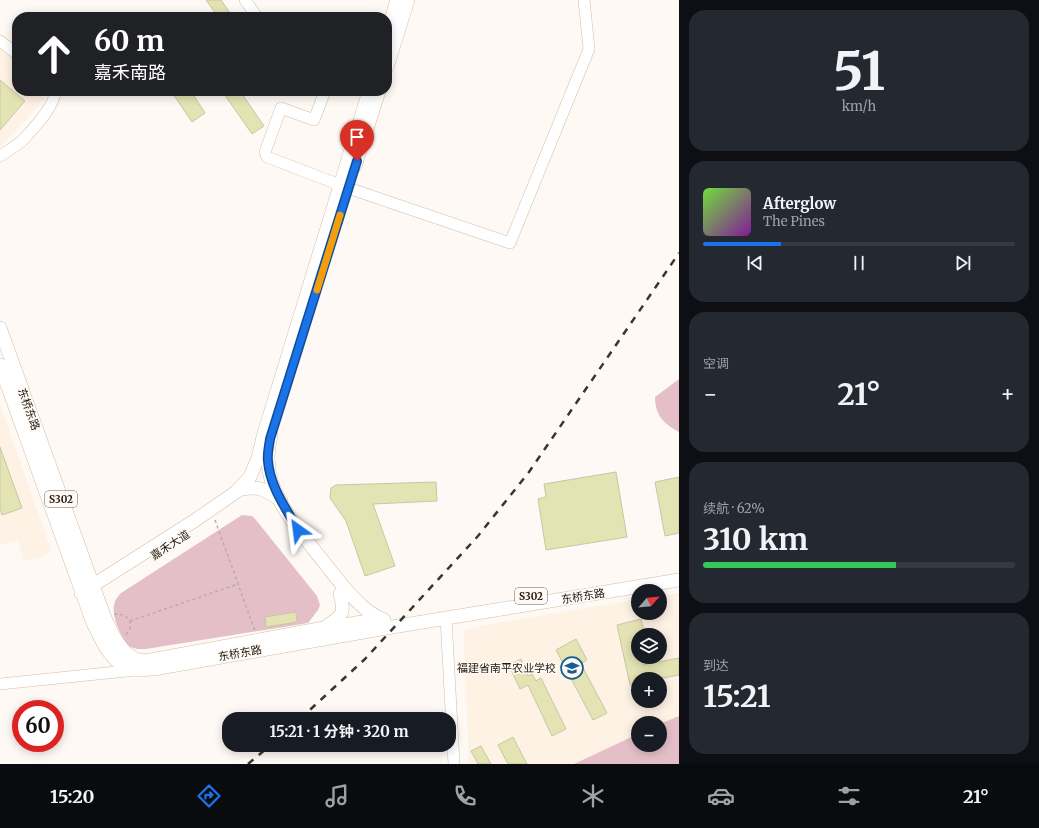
<!DOCTYPE html>
<html lang="zh">
<meta charset="utf-8">
<style>
body{margin:0;font-family:Merriweather,"Noto Sans SC",serif;background:#242831;color:#f1f3f6;height:100vh;display:flex;flex-direction:column;font-size:15px;white-space:nowrap}
*{box-sizing:border-box;margin:0}
p{font-size:13px;color:#9ea1a6}
.icon{flex:none;width:22px;height:22px;fill:none;stroke:currentColor;stroke-width:2;stroke-linecap:round;stroke-linejoin:round}
.map{position:relative;flex:1;overflow:hidden}
.drawer{display:flex;flex-direction:column;gap:10px;padding:10px;background:#0d0f14;width:360px}
.drawer>*{flex:none}
.hud{position:absolute;left:12px;top:12px;width:380px;height:84px;border-radius:16px;box-shadow:0 2px 10px #0003;background:#202124;color:#fff;overflow:hidden}
.needle{width:26px;rotate:63deg}
.controls{position:absolute;left:631px;top:584px;display:grid;gap:8px}
.controls a{display:grid;place-items:center;width:36px;height:36px;border-radius:50%;background:#171b24;box-shadow:0 2px 10px #0003;font-size:20px}
.speed{position:absolute;left:12px;top:700px;display:flex;gap:8px;font-size:20px;font-weight:700;text-align:center}
.speed>*{display:grid;place-content:center;width:52px;height:52px;border-radius:50%;background:#171b24;box-shadow:0 2px 10px #0003;line-height:1}
.speed .limit{border:6px solid #d22;background:#fff;color:#111}
.pin{position:absolute;display:grid;place-items:center;width:34px;height:34px;color:#fff;margin:-41px -17px;border-radius:50% 50% 50% 0;rotate:-45deg;box-shadow:0 0 4px #0007}
.pin .icon{rotate:45deg}
.me{position:absolute;width:44px;margin:-22px;rotate:329deg;stroke-linejoin:round;filter:drop-shadow(0 0 3px #0008)}
.turn{display:flex;align-items:center;gap:14px;height:84px;padding:0 16px;font-size:18px}
.turn .icon{width:52px;height:52px;stroke-width:2.5}
.turn b{display:block;font-size:28px;line-height:34px}
.big{font-size:30px;font-weight:700;line-height:1.1}
.drawer .widget{flex:1;display:flex;flex-direction:column;justify-content:center;gap:6px;min-width:0;padding:0 14px;border-radius:16px;background:#242831}
.drawer .dial{align-items:center;gap:0}
.dial b{font-size:52px;line-height:1}
.song{display:flex;align-items:center;gap:12px}
.cover{width:48px;height:48px;border-radius:6px;background:linear-gradient(135deg,hsl(100 70% 55%),hsl(290 70% 35%))}
.played{height:4px;border-radius:2px;background:linear-gradient(90deg,#1a73e8 25%,#363941 25%)}
.keys{display:flex;justify-content:space-around;direction:ltr}
.heat{display:flex;justify-content:space-between;align-items:center;font-size:22px;direction:ltr}
.charge{height:6px;border-radius:3px;background:linear-gradient(90deg,#34c759 62%,#363941 0)}
.trip{position:absolute;left:222px;top:712px;width:234px;height:40px;border-radius:16px;background:#171b24;box-shadow:0 2px 10px #0003;font-weight:700;line-height:40px;text-align:center}
.tabs{display:flex;height:64px;justify-content:space-around;align-items:center;background:#090b0e;color:#9ea1a6}
.tabs .icon{width:28px;height:28px}
.tabs .on{color:#1a73e8}
.tabs b{font-size:18px;color:#f1f3f6}
main{display:flex;flex:1;min-height:0}
.map>svg:first-child{display:block}
.built{fill:#fdf2e4;fill-rule:evenodd}
.green{fill:#e5bfc7}
.building{fill:#e4e3b4;stroke:#c7c7a5}
.lines{fill:none;stroke-linecap:round;stroke-linejoin:round}
.minor-casing{stroke:#d3bda1;stroke-width:12}
.major-casing{stroke:#d3bda1;stroke-width:14}
.path{stroke:#b4aea7;stroke-width:1.5;stroke-dasharray:3 3;stroke-linecap:butt}
.minor{stroke:#fff;stroke-width:11}
.major{stroke:#fff;stroke-width:13}
.rail{stroke:#3d352b;stroke-width:2.5;stroke-dasharray:7 7;stroke-linecap:butt}
.route-casing{stroke:#114b97;stroke-width:10}
.route{stroke:#1a73e8;stroke-width:7}
.slow{stroke:#f59e0b;stroke-width:7}
.labels{text-anchor:middle;dominant-baseline:central;stroke-width:3.5;stroke-linejoin:round;paint-order:stroke}
.shield{fill:#fef9f4;stroke:#645c54;stroke-width:1}
.shield-label{font-size:10px;font-weight:bold;fill:#22190f}
.street-label{font-size:11px;fill:#22190f;stroke:#fef9f4}
.poi-label{font-size:11px;fill:#22190f;stroke:#fef9f4;text-anchor:end}
</style>
<main>
<div class="map">
<svg width="679" height="764" viewBox="0 0 679 764">
<rect width="100%" height="100%" fill="#fef9f4"/>
<!-- built -->
<path class="built" d="M0,48L17,62V91H43V101L0,147Z
M0,404L50,547V553L45,554L38,559L24,561L18,540L0,545Z
M679,593V764H469L464,640L465,630L490,624L638,599V613H660V596ZM638,635H660V657H638ZM638,679H660V701H638ZM638,723H660V745H638Z"/>
<!-- green -->
<path class="green" d="M679,379V432C664,424 655,415 655,397Z
M242,515L252,516L256,520L317,596L320,605L318,610L308,623L146,649H137L127,646C119,630 105,608 121,593Z
M679,716V764H574L638,734V745H660V724Z"/>
<!-- building -->
<path class="building" d="M206,0H221L233,17H218Z
M0,80L25,101L0,130Z
M171,91H191L205,113L192,122Z
M222,91H240L264,126L252,134Z
M0,447L22,508L2,515L0,508Z
M616,472L627,537L546,550L538,499L546,497L544,484Z
M679,477V533L665,536L655,482Z
M436,482L437,501L373,504L395,566L365,576L346,521L330,498L331,488L336,485Z
M296,612L297,622L266,627L265,617Z
M641,619L645,635H638V657H641L643,665L679,658V675L658,679H638V683L630,685L617,625Z
M576,639L587,660L581,664L607,713L593,720L556,650Z
M521,659L528,676L532,674L536,681L541,678L566,729L552,736L528,685L520,689L509,665Z
M513,737L527,764H508L498,745Z
M481,746L491,764H478L471,751Z"/>
<g class="lines">
<!-- minor casing -->
<g class="minor-casing">
<path id="minor" d="M245,0L257,17
M0,41L17,54
M325,91L314,120L281,108L265,152L267,157L348,188L510,243L589,49L584,0
M0,156C8,151 16,146 23,140C33,129 56,105 55,91
M446,618L454,764
M0,684L136,670"/>
</g>
<!-- major casing -->
<g class="major-casing">
<path id="major" d="M387,33L397,0
M387,67L408,0
M355,166L379,91
M0,328L104,616C111,631 121,655 138,660C142,661 147,660 151,660L324,628C341,616 346,616 340,594
M0,365L93,623C101,639 109,659 126,667C134,671 146,669 154,669L386,628L679,580
M271,436C267,449 267,466 271,479C279,508 304,537 323,561C335,576 347,593 361,605C368,612 375,616 384,620
M238,490C256,485 266,489 281,501
M81,593L194,521L236,492L250,477L258,458L263,437L369,91
M327,628L368,621L383,620"/>
</g>
<!-- path -->
<path class="path" d="M215,520L255,631
M114,614L124,615L130,621V628L126,635
M130,621L238,584"/>
<!-- minor -->
<use href="#minor" class="minor"/>
<!-- major -->
<use href="#major" class="major"/>
<!-- rail -->
<path class="rail" d="M300,719L365,659L478,536L529,472L679,253
M248,764L271,745"/>
</g>
<g class="lines">
<!-- route casing -->
<g class="route-casing">
<path id="route" d="M298,530C286,508 270,487 268,461C267,454 269,447 270,439L357,161"/>
</g>
<!-- route -->
<use href="#route" class="route"/>
<!-- slow -->
<path class="slow" d="M317,290L340,215"/>
</g>
<!-- icons -->
<defs>
<g id="school-ring" transform="scale(1.15)"><circle r="9.5" fill="#fef9f4" stroke="#145e92" stroke-width="1.5"/><path d="M0-5L7-2L0 1L-7-2ZM-4 1L0 2.5L4 1V4Q0 6-4 4Z" fill="#145e92"/></g>
</defs>
<g fill-rule="evenodd">
<use href="#school-ring" x="572" y="668"/>
</g>
<g class="labels">
<!-- shield labels -->
<g class="shield">
<rect x="45" y="491" width="32" height="16" rx="3"/>
<rect x="515" y="588" width="32" height="16" rx="3"/>
</g>
<g class="shield-label">
<text x="61" y="499">S302</text>
<text x="531" y="596">S302</text>
</g>
<!-- street labels -->
<g class="street-label">
<text transform="translate(29 409) rotate(70)">东桥东路</text>
<text transform="translate(170 545) rotate(-33)">嘉禾大道</text>
<text transform="translate(583 596) rotate(-9)">东桥东路</text>
<text transform="translate(240 653) rotate(-10)">东桥东路</text>
</g>
<!-- poi labels -->
<g class="poi-label">
<text x="556" y="668">福建省南平农业学校</text>
</g>
</g>
</svg>
<div class="controls">
<a><svg class="needle" viewBox="-14 -14 28 28"><path d="M0-13l5 13h-10z" fill="#e53935"/><path d="M0 13l5-13h-10z" fill="#9ea1a6"/></svg></a>
<a><svg class="icon" aria-label="layers" viewBox="0 0 24 24"><path d="M12 4l9 5-9 5-9-5zM3 14l9 5 9-5"/></svg></a>
<a>+</a>
<a>−</a>
</div>
<div class="speed"><div class="limit">60</div></div>
<div class="pin" style="left:357px;top:161px;background:#d93025"><svg class="icon" aria-label="arrive" viewBox="0 0 24 24"><path d="M6 21V4h12l-3 4 3 4H6"/></svg></div>
<svg class="me" style="left:298px;top:530px" viewBox="-20 -20 40 40"><path d="M0-17L14 15 0 8-14 15z" fill="#1a73e8" stroke="#fff" stroke-width="4"/></svg>
<div class="trip">15:21 · 1 分钟 · 320 m</div>
<div class="hud">
<div class="turn"><svg class="icon" aria-label="ahead" viewBox="0 0 24 24"><path d="M12 20V5M6 11l6-6 6 6"/></svg><div><b>60 m</b>嘉禾南路</div></div>
</div>
</div>
<section class="drawer">
<div class="widget dial"><b>51</b><p>km/h</p></div>
<div class="widget">
<div class="song"><i class="cover"></i><div><b>Afterglow</b><p>The Pines</p></div></div>
<div class="played"></div>
<div class="keys"><svg class="icon" aria-label="previous" viewBox="0 0 24 24"><path d="M18 5L8 12l10 7zM5 5v14"/></svg><svg class="icon" aria-label="pause" viewBox="0 0 24 24"><path d="M8 5v14M16 5v14"/></svg><svg class="icon" aria-label="next" viewBox="0 0 24 24"><path d="M6 5l10 7-10 7zM19 5v14"/></svg></div>
</div>
<div class="widget"><p>空调</p>
<div class="heat"><a>−</a><b class="big">21°</b><a>+</a></div>
</div>
<div class="widget"><p>续航 · 62%</p><b class="big">310 km</b><div class="charge"></div></div>
<div class="widget"><p>到达</p><b class="big">15:21</b></div>
</section>
</main>
<nav class="tabs">
<b>15:20</b>
<svg class="icon on" aria-label="directions" viewBox="0 0 24 24"><path d="M12 3l9 9-9 9-9-9zM9 14v-3h6M13 9l2 2-2 2"/></svg>
<svg class="icon" aria-label="music" viewBox="0 0 24 24"><path d="M9 18V5l10-2v13"/><circle cx="6" cy="18" r="3"/><circle cx="16" cy="16" r="3"/></svg>
<svg class="icon" aria-label="phone" viewBox="0 0 24 24"><path d="M5 4h4l2 5-3 2q2 4 5 5l2-3 5 2v4C11 20 4 13 5 4z"/></svg>
<svg class="icon" aria-label="climate" viewBox="0 0 24 24"><path d="M12 3v18M4 7l16 10M4 17L20 7"/></svg>
<svg class="icon" aria-label="car" viewBox="0 0 24 24"><path d="M5 17H2v-5l4-1 3-4h7l3 4 3 1v5h-3M9 17h6M6 11h13"/><circle cx="7" cy="17" r="2"/><circle cx="17" cy="17" r="2"/></svg>
<svg class="icon" aria-label="filters" viewBox="0 0 24 24"><path d="M4 7h16M4 17h16"/><circle cx="9" cy="7" r="2"/><circle cx="15" cy="17" r="2"/></svg>
<b>21°</b>
</nav>
